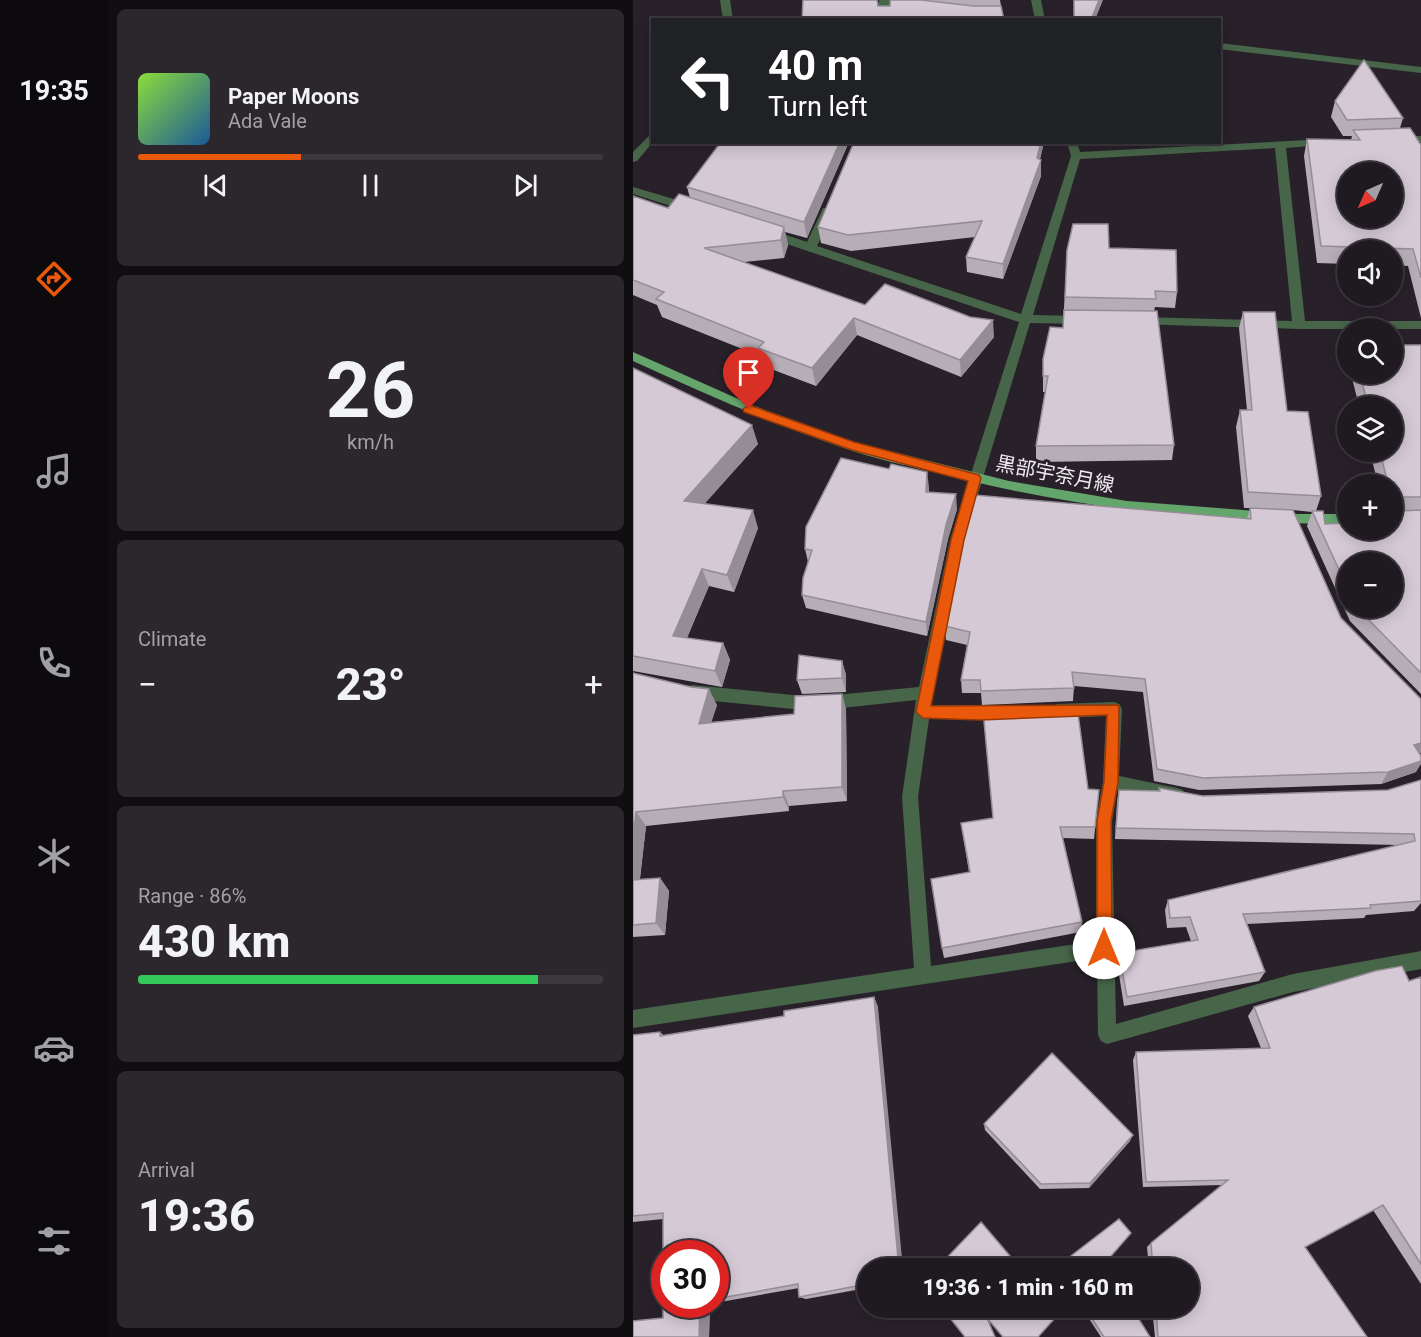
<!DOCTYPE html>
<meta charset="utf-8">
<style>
body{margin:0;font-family:Roboto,"Noto Sans JP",sans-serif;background:#2c262d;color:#f1f3f6;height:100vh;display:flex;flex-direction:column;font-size:22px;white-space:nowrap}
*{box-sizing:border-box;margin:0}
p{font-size:20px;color:#a1a0a5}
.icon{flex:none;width:33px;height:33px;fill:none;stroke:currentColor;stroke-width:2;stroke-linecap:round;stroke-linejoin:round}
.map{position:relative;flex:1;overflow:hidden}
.details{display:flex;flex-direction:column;gap:9px;padding:9px;background:#110e12;width:525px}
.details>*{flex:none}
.banner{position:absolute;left:18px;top:18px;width:570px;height:126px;border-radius:0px;box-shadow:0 3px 15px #0003,0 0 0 2px #3c383e;background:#202124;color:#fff;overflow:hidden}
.needle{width:39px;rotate:225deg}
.controls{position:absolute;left:704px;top:162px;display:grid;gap:12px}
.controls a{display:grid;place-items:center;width:66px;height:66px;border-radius:50%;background:#1f1920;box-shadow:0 3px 15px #0003,0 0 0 2px #3c383e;font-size:30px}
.speed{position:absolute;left:18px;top:1240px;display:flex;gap:12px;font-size:30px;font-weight:700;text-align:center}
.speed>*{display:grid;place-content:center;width:78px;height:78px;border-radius:50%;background:#1f1920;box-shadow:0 3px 15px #0003,0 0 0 2px #3c383e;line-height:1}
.speed .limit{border:9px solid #d22;background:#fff;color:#111}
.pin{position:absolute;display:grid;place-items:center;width:51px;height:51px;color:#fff;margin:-62px -26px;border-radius:50% 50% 50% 0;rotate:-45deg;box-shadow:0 0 6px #0007}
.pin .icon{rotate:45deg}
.me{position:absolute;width:66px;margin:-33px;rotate:0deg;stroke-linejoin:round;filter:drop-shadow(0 0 4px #0008)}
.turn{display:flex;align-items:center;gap:21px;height:126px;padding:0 18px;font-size:27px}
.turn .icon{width:78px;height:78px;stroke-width:2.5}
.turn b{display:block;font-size:42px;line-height:51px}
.big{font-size:45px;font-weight:800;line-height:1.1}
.details .tile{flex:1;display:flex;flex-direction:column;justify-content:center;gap:9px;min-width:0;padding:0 21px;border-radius:9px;background:#2c262d}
.details .dial{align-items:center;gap:0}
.dial b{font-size:78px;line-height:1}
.song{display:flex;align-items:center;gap:18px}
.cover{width:72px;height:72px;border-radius:9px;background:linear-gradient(135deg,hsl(90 70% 55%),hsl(210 70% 35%))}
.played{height:6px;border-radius:3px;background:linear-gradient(90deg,#ea580c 35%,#3c383e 35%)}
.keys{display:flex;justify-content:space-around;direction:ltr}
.heat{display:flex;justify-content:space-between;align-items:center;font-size:33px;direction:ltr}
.charge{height:9px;border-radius:4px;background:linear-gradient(90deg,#34c759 86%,#3c383e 0)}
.trip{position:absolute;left:224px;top:1258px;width:342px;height:60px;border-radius:30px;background:#1f1920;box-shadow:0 3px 15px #0003,0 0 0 2px #3c383e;font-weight:800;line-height:60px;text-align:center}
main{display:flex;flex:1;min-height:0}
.tab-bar{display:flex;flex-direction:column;width:108px;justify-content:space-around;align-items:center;background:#0c0a0d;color:#a1a0a5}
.tab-bar .icon{width:42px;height:42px}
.tab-bar .current{color:#ea580c}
.tab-bar b{font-size:27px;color:#f1f3f6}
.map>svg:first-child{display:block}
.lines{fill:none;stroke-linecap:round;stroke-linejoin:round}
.minor{fill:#476549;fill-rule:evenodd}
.tertiary{fill:#476549;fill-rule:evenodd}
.primary{fill:#64a56c;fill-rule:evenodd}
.wall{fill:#b6adb7;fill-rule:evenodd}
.shaded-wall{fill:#948d95}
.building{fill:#d4c9d5;stroke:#948d95;stroke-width:1.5;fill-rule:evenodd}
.route{fill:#ea580c;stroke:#983908;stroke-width:1.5}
.labels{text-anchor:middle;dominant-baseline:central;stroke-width:6;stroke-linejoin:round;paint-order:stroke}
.street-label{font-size:20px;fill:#eee9ef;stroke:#29212a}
</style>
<main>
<nav class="tab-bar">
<b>19:35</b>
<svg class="icon current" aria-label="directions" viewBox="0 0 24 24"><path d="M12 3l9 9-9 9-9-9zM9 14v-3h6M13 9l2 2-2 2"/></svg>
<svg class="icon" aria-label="music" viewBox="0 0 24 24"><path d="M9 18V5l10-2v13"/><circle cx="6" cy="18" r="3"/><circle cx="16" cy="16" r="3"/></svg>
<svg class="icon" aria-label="phone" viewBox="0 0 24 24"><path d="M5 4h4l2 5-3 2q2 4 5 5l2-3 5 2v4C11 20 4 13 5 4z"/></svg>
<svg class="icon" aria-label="climate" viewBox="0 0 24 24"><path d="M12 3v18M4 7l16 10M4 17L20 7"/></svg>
<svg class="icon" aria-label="car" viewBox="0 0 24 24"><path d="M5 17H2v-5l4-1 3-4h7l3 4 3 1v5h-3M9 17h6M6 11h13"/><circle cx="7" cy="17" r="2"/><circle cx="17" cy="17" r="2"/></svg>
<svg class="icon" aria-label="filters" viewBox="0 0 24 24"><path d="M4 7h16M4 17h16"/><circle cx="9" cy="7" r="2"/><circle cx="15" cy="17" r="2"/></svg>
</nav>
<section class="details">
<div class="tile">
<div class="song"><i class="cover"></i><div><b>Paper Moons</b><p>Ada Vale</p></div></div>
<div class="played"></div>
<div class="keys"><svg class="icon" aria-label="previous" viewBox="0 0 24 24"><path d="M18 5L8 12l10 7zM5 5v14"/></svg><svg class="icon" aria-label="pause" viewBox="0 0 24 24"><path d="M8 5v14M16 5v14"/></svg><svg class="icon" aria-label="next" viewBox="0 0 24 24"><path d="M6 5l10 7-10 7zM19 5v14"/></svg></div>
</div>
<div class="tile dial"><b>26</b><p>km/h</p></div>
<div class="tile"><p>Climate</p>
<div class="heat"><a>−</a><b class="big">23°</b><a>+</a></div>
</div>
<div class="tile"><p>Range · 86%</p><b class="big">430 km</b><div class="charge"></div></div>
<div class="tile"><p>Arrival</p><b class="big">19:36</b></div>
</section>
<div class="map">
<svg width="788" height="1337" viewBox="0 0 788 1337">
<rect width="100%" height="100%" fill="#29212a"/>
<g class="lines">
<!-- minor -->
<path class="minor" d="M87,0H97L100,20H90Z
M246,0H256L257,20H247Z
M398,0H408L412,20H402Z
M20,132V142L4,161L0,162V152Z
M763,136H788V142L759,141L758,139Z
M694,139L698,140V144L653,148L672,321H788V329H666L503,324V318L507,317L659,321L642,148L447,159L400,315L450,316L456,320L450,324L397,323L331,540L300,693L298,705L370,706L375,708L378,713L375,718L370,720L296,719L285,797L298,966L463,941V821L470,782L473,716L424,718L419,716L416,711L419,706L424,704L481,702L486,704L489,709L486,776L544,788L550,790L552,795L550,800L544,802L484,790L479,821L483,1024L660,974L788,951V969L660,992L474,1044L468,1041L465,1035L464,958L0,1028V1010L281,968L269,797L283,700L181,711L59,699L54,697L51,692L54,687L59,685L181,697L286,687L317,540L386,322L130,236V230H138L174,242L190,208H198L200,211L184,246L388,314L438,156L434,142H444L447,152Z
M0,187L61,205L63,208L57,212L0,194Z"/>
<!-- tertiary -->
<path class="tertiary" d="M199,0H229L273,5L278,8L273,11L204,3Z
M586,43L788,67V73L586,49Z"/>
<!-- primary -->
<path class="primary" d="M0,352L121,406L221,442L376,481L494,501L662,514H714V524C574,524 436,507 301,472C272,465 242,459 214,449C140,424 70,393 0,361Z"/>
</g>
<!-- wall -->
<path class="wall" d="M257,0H367L368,6H245H257Z
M702,101L770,118L767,128L788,145V318L775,266L759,265V250H714V264L684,263L671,156L674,139L718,140L719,136H710L698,117Z
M216,142L174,238L152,232L155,245L151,258L111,262L232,305L361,337L328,377L224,335L183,386L130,366L127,356L29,317L24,305L0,295V196L35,208L57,198L54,187Z
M221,142H411L407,159L408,176L370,279L334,272L333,257L342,237L218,251L188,243L185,227Z
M476,248L544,292L542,308L522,307L521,311L541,445L539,460L403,462V446L412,392H410V359L430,328L434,250Z
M610,312L654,411L688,496L683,511L692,524L759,530V484H745L737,452H759V406H726L718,374H759L788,345V694L717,621L674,526L679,512L660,510L708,618L787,754L783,772L748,784L566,790L521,781L510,692L441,686L440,701L349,705L348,693H329L328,680L334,645L313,640L312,626L614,519L617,508H618H611L603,427L607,410H614L606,328ZM714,562L759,608H714Z
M0,368L125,444L72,503L125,528L101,592L76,586L54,638L90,643L97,660L89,687L0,671Z
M296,487V492L324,509L315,539L294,636L173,608L169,595L175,562L172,549Z
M209,661L213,675V692L169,694L164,680Z
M0,673L84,705L78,722L161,714L209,694L213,710L214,801L156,806V811L13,826L7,879L27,878L36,891L32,935L0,937Z
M351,723L455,789L466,790L461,839L430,838L449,922L448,932L311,958L309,948L336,872L328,823L360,818Z
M788,780V903L781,911L733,915L731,918L614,924L632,972L626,981L491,1006L484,962L486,953L558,941L553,927L534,928L532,910L535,900L765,845L482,839L484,802L486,790L526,791V788L570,796L755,790Z
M788,977V1284L740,1210L672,1247L734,1337H522L519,1308H555V1269H516L514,1247L518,1243L589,1185L510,1187L500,1060L503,1052L628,1048L615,1016L621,1007L776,981Z
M241,997L245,1007L234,1288L173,1299L166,1297V1288L82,1303V1254L32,1305H77L76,1337H0L30,1318V1219L0,1222V1035L27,1032L31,1036L151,1016Z
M351,1124L497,1141L456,1188L407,1189L352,1130Z
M449,1308H499L517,1337H468Z"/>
<!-- shaded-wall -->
<path class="shaded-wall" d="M466,0H470L462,20H458Z
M207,142H216L174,238L171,222Z
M408,142H411L404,172L408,160V176L370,279V264L404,158Z
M151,227L155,245L151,258L148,240Z
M221,318L224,335L183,386L179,368Z
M360,320L361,337L328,377L327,360Z
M119,425L125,444L58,519L51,501Z
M294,472L296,487L295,506L293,492Z
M323,494L324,509L315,539L294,636L293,622L313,525Z
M120,510L125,528L101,592L94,575Z
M69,569L76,586L47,653L40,636Z
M90,643L97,660L89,687L82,671Z
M209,661L213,675V692L209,678Z
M76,689L84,705L73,739L66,724Z
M209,694L213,710L214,801L209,787Z
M788,743V753L774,757L781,745Z
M788,761V764L783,772L748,784L755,772Z
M150,791L156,806V811L150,797Z
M3,812L13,826L5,893L0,887V838Z
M27,878L36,891L32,935L23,923Z
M241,997L245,1007L270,1269H266Z
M500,1135L497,1141L456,1188L457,1183Z
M67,1305H77L76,1337H66Z"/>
<!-- building -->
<path class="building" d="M170,0H244L245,6H257V0H288L340,6H368L371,20H169Z
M441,0H466L458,20H441Z
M731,60L770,118L714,120L702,101Z
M777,128L788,145V278L780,249L688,246L674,139L727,140L720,130ZM714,172H759V218H714Z
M88,142H207L171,222L54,187Z
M221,142H408L404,158L408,160L370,264L333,257L349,221L215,235L185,227Z
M46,194L151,227L148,240L71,248L232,305L252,284L337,317L360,320L327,360L221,318L179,368L125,348L131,342L23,299L31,292L0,280V196L35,208Z
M440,224H475L476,248L543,250L544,292L522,291L523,299L432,297L434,250Z
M431,310L524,311L541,445L403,446L415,376H410V359L417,327L430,328Z
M610,312H642L654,411L675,412L688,496L615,492L607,410H619Z
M759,345H788V497H764L765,511L788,510V673L724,608H759V562H714V587L679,511H690L692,524L714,523V530H759V523H765L759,499V484H755L747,452H759V406H735L727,374H759Z
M0,368L119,425L51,501L120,510L94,575L69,569L40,636L90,643L82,671L0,656Z
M208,458L256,469L258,464L294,472L293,492L323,494L313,525L293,622L169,595L170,578L179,550L172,549L173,527Z
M341,495L618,519L617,508L660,510L708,618L788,699V743L781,745L788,756V761L755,772L570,778L524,769L512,679L439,672L441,688L348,691L347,680H328L337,632L312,626L332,526Z
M166,655L209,661V678L164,680Z
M0,673L58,687L76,689L66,724L161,714L162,696L209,694V787L150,791V797L3,812L0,838Z
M444,706L455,789L466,790L462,827H427L449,922L309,948L298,879L337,872L328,823L360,818L350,710Z
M788,780V901L737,905L738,908L610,914L632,972L494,997L486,953L565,940L557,917L537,918L535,900L782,841L781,834L483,828L486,790L527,791L526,788L570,796L755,790Z
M27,878L23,923L0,925V880Z
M769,966L776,981L788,977V1264L750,1205L672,1247L734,1337H525L523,1308H555V1269H520L518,1243L595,1180L513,1182L503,1052L637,1048L621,1007L742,971Z
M241,997L266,1269H234V1284L166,1297L165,1284L82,1299V1254H32V1305H67L66,1337H0V1321L30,1318V1213L0,1216V1035L27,1032V1036L151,1016V1011Z
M419,1053L500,1135L457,1183L408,1184L351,1124Z
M486,1219L498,1233L472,1263L476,1269H421Z
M348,1222L388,1269H303Z
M309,1308H431L405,1337H370L354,1318L362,1337H332Z
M452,1308H499L517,1337H471Z"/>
<!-- route -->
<path class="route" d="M116,405L221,442L346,475L348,478L331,540L298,706L486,705L485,782L478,821L479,948L477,954L471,956L466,954L464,948V821L471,782L474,715L347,720L290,718L283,712L318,540L335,481L219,450L111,412L110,409Z"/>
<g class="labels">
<!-- street labels -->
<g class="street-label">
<text transform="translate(422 474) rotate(11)">黒部宇奈月線</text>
</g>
</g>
</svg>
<div class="controls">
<a><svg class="needle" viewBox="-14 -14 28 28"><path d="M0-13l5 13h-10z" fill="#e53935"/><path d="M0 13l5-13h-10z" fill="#a1a0a5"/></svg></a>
<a><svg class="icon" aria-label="sound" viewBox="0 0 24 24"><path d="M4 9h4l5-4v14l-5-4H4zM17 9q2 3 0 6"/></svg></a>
<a><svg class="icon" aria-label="search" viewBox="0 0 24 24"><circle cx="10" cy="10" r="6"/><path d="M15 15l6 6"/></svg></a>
<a><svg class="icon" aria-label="layers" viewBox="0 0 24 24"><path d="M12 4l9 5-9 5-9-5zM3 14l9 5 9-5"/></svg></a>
<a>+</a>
<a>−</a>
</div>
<div class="speed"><div class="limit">30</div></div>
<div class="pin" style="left:116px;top:409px;background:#d93025"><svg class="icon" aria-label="arrive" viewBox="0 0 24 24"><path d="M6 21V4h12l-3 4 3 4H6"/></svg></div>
<svg class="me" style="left:471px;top:948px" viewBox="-20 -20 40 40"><circle r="19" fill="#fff"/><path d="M0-13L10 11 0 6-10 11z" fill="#ea580c"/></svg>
<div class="trip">19:36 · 1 min · 160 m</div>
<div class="banner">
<div class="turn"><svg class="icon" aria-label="left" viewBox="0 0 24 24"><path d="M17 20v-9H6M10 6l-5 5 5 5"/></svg><div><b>40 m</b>Turn left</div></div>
</div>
</div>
</main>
